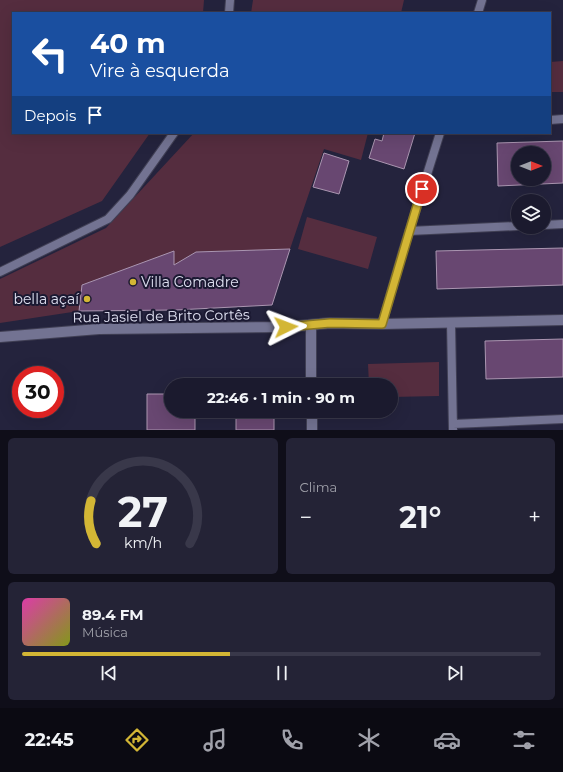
<!DOCTYPE html>
<html lang="pt">
<meta charset="utf-8">
<style>
body{margin:0;font-family:Montserrat,sans-serif;background:#242336;color:#f1f3f6;height:100vh;display:flex;flex-direction:column;font-size:15px;white-space:nowrap}
*{box-sizing:border-box;margin:0}
p{font-size:13px;color:#a0a1aa}
.icon{flex:none;width:22px;height:22px;fill:none;stroke:currentColor;stroke-width:2;stroke-linecap:round;stroke-linejoin:round}
.map{position:relative;height:430px;overflow:hidden}
.sheet{display:flex;flex-direction:column;gap:8px;padding:8px;background:#0f0e19;flex:1}
.sheet>*{flex:none}
.hud{position:absolute;left:12px;top:12px;width:539px;height:122px;border-radius:0px;box-shadow:0 4px 16px #0002,0 0 0 1px #39384a;background:#1a4fa0;color:#fff;overflow:hidden}
.needle{width:26px;rotate:90deg}
.controls{position:absolute;left:511px;top:146px;display:grid;gap:8px}
.controls a{display:grid;place-items:center;width:40px;height:40px;border-radius:50%;background:#1b1a2e;box-shadow:0 4px 16px #0002,0 0 0 1px #39384a;font-size:20px}
.speed{position:absolute;left:12px;top:366px;display:flex;gap:8px;font-size:20px;font-weight:700;text-align:center}
.speed>*{display:grid;place-content:center;width:52px;height:52px;border-radius:50%;background:#1b1a2e;box-shadow:0 4px 16px #0002,0 0 0 1px #39384a;line-height:1}
.speed .limit{border:6px solid #d22;background:#fff;color:#111}
.pin{position:absolute;display:grid;place-items:center;width:34px;height:34px;color:#fff;margin:-17px;border:2px solid #fff;border-radius:50%;box-shadow:0 1px 4px #0007}
.me{position:absolute;width:44px;margin:-22px;rotate:87deg;stroke-linejoin:round;filter:drop-shadow(0 0 3px #0008)}
.turn{display:flex;align-items:center;gap:14px;height:84px;padding:0 12px;font-size:18px}
.turn .icon{width:52px;height:52px;stroke-width:2.5}
.turn b{display:block;font-size:28px;line-height:34px}
.then{display:flex;align-items:center;height:38px;padding:0 12px;background:#0003;gap:8px;font-size:15px}
.big{font-size:30px;font-weight:700;line-height:1.1}
.sheet .card{flex:1;display:flex;flex-direction:column;justify-content:center;gap:6px;min-width:0;padding:0 14px;border-radius:6px;background:#242336}
.sheet .dial{align-items:center;gap:0}
.dial svg{height:104px;overflow:visible;fill:none;stroke:#39384a;stroke-width:7;stroke-linecap:round;text-anchor:middle}
.dial text{fill:#f1f3f6;stroke:none}
.song{display:flex;align-items:center;gap:12px}
.cover{width:48px;height:48px;border-radius:6px;background:linear-gradient(135deg,hsl(320 70% 55%),hsl(70 70% 35%))}
.played{height:4px;border-radius:2px;background:linear-gradient(90deg,#d3b635 40%,#39384a 40%)}
.keys{display:flex;justify-content:space-around;direction:ltr}
.heat{display:flex;justify-content:space-between;align-items:center;font-size:22px;direction:ltr}
.sheet .tiles{flex:1;display:grid;gap:8px;grid-template-columns:1fr 1fr}
.card:last-child{grid-column:span 2}
.trip{position:absolute;left:164px;top:378px;width:234px;height:40px;border-radius:20px;background:#1b1a2e;box-shadow:0 4px 16px #0002,0 0 0 1px #39384a;font-weight:700;line-height:40px;text-align:center}
.tab-bar{display:flex;height:64px;justify-content:space-around;align-items:center;background:#0b0a12;color:#a0a1aa}
.tab-bar .icon{width:28px;height:28px}
.tab-bar .selected{color:#d3b635}
.tab-bar b{font-size:18px;color:#f1f3f6}
.map>svg:first-child{display:block}
.green{fill:#552d3f}
.building{fill:#684771;stroke:#ab96b1;fill-rule:evenodd}
.lines{fill:none;stroke-linecap:round;stroke-linejoin:round}
.lane-casing{stroke:#403f54;stroke-width:10}
.street-casing{stroke:#403f54;stroke-width:12}
.lane{stroke:#737392;stroke-width:8}
.street{stroke:#737392;stroke-width:10}
.route-casing{stroke:#897622;stroke-width:10}
.route{stroke:#d3b635;stroke-width:7}
.poi-dot{fill:#d3b635;stroke:#1b1932;stroke-width:1.5}
.labels{text-anchor:middle;dominant-baseline:central;stroke-width:4;stroke-linejoin:round;paint-order:stroke}
.poi-label{font-size:14px;fill:#dfe0f1;stroke:#1b1932;text-anchor:start}
.street-label{font-size:14px;fill:#dfe0f1;stroke:#1b1932}
</style>
<div class="map">
<svg width="563" height="430" viewBox="0 0 563 430">
<rect width="100%" height="100%" fill="#24233d"/>
<!-- green -->
<path class="green" d="M0,0H204L203,13H13V133H150L102,201L0,247Z
M253,0H404L401,13H251Z
M563,61V92H550V62Z
M194,133H368L361,160L324,149L290,249L196,252L174,265V252L82,285L79,311L0,323V279L106,228Z
M307,217L377,237L368,269L298,249Z
M439,362V396L391,397V385H369L368,364Z"/>
<!-- building -->
<path class="building" d="M384,133H415L404,169L369,158L375,139L382,141Z
M563,141V183L498,186L497,143ZM518,153H544V179H518Z
M324,153L349,161L339,194L313,187Z
M563,248V285L437,289L436,251Z
M290,249L272,305L176,310L79,311L82,285L174,251V265L196,252Z
M563,339V377L486,379L485,341Z
M236,381H274V385H236Z
M147,394H171V411H195V430H147Z
M236,411H274V430H236Z"/>
<g class="lines">
<!-- lane casing -->
<g class="lane-casing">
<path id="lane" d="M229,13L230,0
M478,13L482,0
M550,120L563,119
M544,225L563,224
M409,231L518,226
M0,272L108,219L130,195L174,133
M451,323L453,430
M382,324L403,251L440,133
M453,424L563,419"/>
</g>
<!-- street casing -->
<g class="street-casing">
<path id="street" d="M311,326V385
M0,337L99,329L286,327L330,323L382,324L563,320
M312,411V430"/>
</g>
<!-- lane -->
<use href="#lane" class="lane"/>
<!-- street -->
<use href="#street" class="street"/>
</g>
<g class="lines">
<!-- route casing -->
<g class="route-casing">
<path id="route" d="M286,327L330,323L382,324L422,189"/>
</g>
<!-- route -->
<use href="#route" class="route"/>
</g>
<!-- markers -->
<g class="poi-dot">
<circle cx="133" cy="282" r="4"/>
<circle cx="87" cy="299" r="4"/>
</g>
<g class="labels">
<!-- poi labels -->
<g class="poi-label">
<text x="141" y="282">Villa Comadre</text>
<text x="79" y="299" text-anchor="end">bella açaí</text>
</g>
<!-- street labels -->
<g class="street-label">
<text transform="translate(161 316) rotate(-1)">Rua Jasiel de Brito Cortês</text>
</g>
</g>
</svg>
<div class="controls">
<a><svg class="needle" viewBox="-14 -14 28 28"><path d="M0-13l5 13h-10z" fill="#e53935"/><path d="M0 13l5-13h-10z" fill="#a0a1aa"/></svg></a>
<a><svg class="icon" aria-label="layers" viewBox="0 0 24 24"><path d="M12 4l9 5-9 5-9-5zM3 14l9 5 9-5"/></svg></a>
</div>
<div class="speed"><div class="limit">30</div></div>
<div class="pin" style="left:422px;top:189px;background:#d93025"><svg class="icon" aria-label="arrive" viewBox="0 0 24 24"><path d="M6 21V4h12l-3 4 3 4H6"/></svg></div>
<svg class="me" style="left:286px;top:327px" viewBox="-20 -20 40 40"><path d="M0-17L14 15 0 8-14 15z" fill="#d3b635" stroke="#fff" stroke-width="4"/></svg>
<div class="trip">22:46 · 1 min · 90 m</div>
<div class="hud">
<div class="turn"><svg class="icon" aria-label="left" viewBox="0 0 24 24"><path d="M17 20v-9H6M10 6l-5 5 5 5"/></svg><div><b>40 m</b>Vire à esquerda</div></div>
<div class="then">Depois<svg class="icon" aria-label="arrive" viewBox="0 0 24 24"><path d="M6 21V4h12l-3 4 3 4H6"/></svg></div>
</div>
</div>
<section class="sheet">
<div class="tiles">
<div class="card dial"><svg viewBox="0 0 100 80">
<path d="M14 69A42 42 0 1 1 86 69"/>
<path d="M14 69A42 42 0 0 1 10 36" stroke="#d3b635"/>
<text x="50" y="56" font-size="32" font-weight="700">27</text>
<text x="50" y="72" font-size="11">km/h</text>
</svg></div>
<div class="card"><p>Clima</p>
<div class="heat"><a>−</a><b class="big">21°</b><a>+</a></div>
</div>
<div class="card">
<div class="song"><i class="cover"></i><div><b>89.4 FM</b><p>Música</p></div></div>
<div class="played"></div>
<div class="keys"><svg class="icon" aria-label="previous" viewBox="0 0 24 24"><path d="M18 5L8 12l10 7zM5 5v14"/></svg><svg class="icon" aria-label="pause" viewBox="0 0 24 24"><path d="M8 5v14M16 5v14"/></svg><svg class="icon" aria-label="next" viewBox="0 0 24 24"><path d="M6 5l10 7-10 7zM19 5v14"/></svg></div>
</div>
</div>
</section>
<nav class="tab-bar">
<b>22:45</b>
<svg class="icon selected" aria-label="directions" viewBox="0 0 24 24"><path d="M12 3l9 9-9 9-9-9zM9 14v-3h6M13 9l2 2-2 2"/></svg>
<svg class="icon" aria-label="music" viewBox="0 0 24 24"><path d="M9 18V5l10-2v13"/><circle cx="6" cy="18" r="3"/><circle cx="16" cy="16" r="3"/></svg>
<svg class="icon" aria-label="phone" viewBox="0 0 24 24"><path d="M5 4h4l2 5-3 2q2 4 5 5l2-3 5 2v4C11 20 4 13 5 4z"/></svg>
<svg class="icon" aria-label="climate" viewBox="0 0 24 24"><path d="M12 3v18M4 7l16 10M4 17L20 7"/></svg>
<svg class="icon" aria-label="car" viewBox="0 0 24 24"><path d="M5 17H2v-5l4-1 3-4h7l3 4 3 1v5h-3M9 17h6M6 11h13"/><circle cx="7" cy="17" r="2"/><circle cx="17" cy="17" r="2"/></svg>
<svg class="icon" aria-label="filters" viewBox="0 0 24 24"><path d="M4 7h16M4 17h16"/><circle cx="9" cy="7" r="2"/><circle cx="15" cy="17" r="2"/></svg>
</nav>
